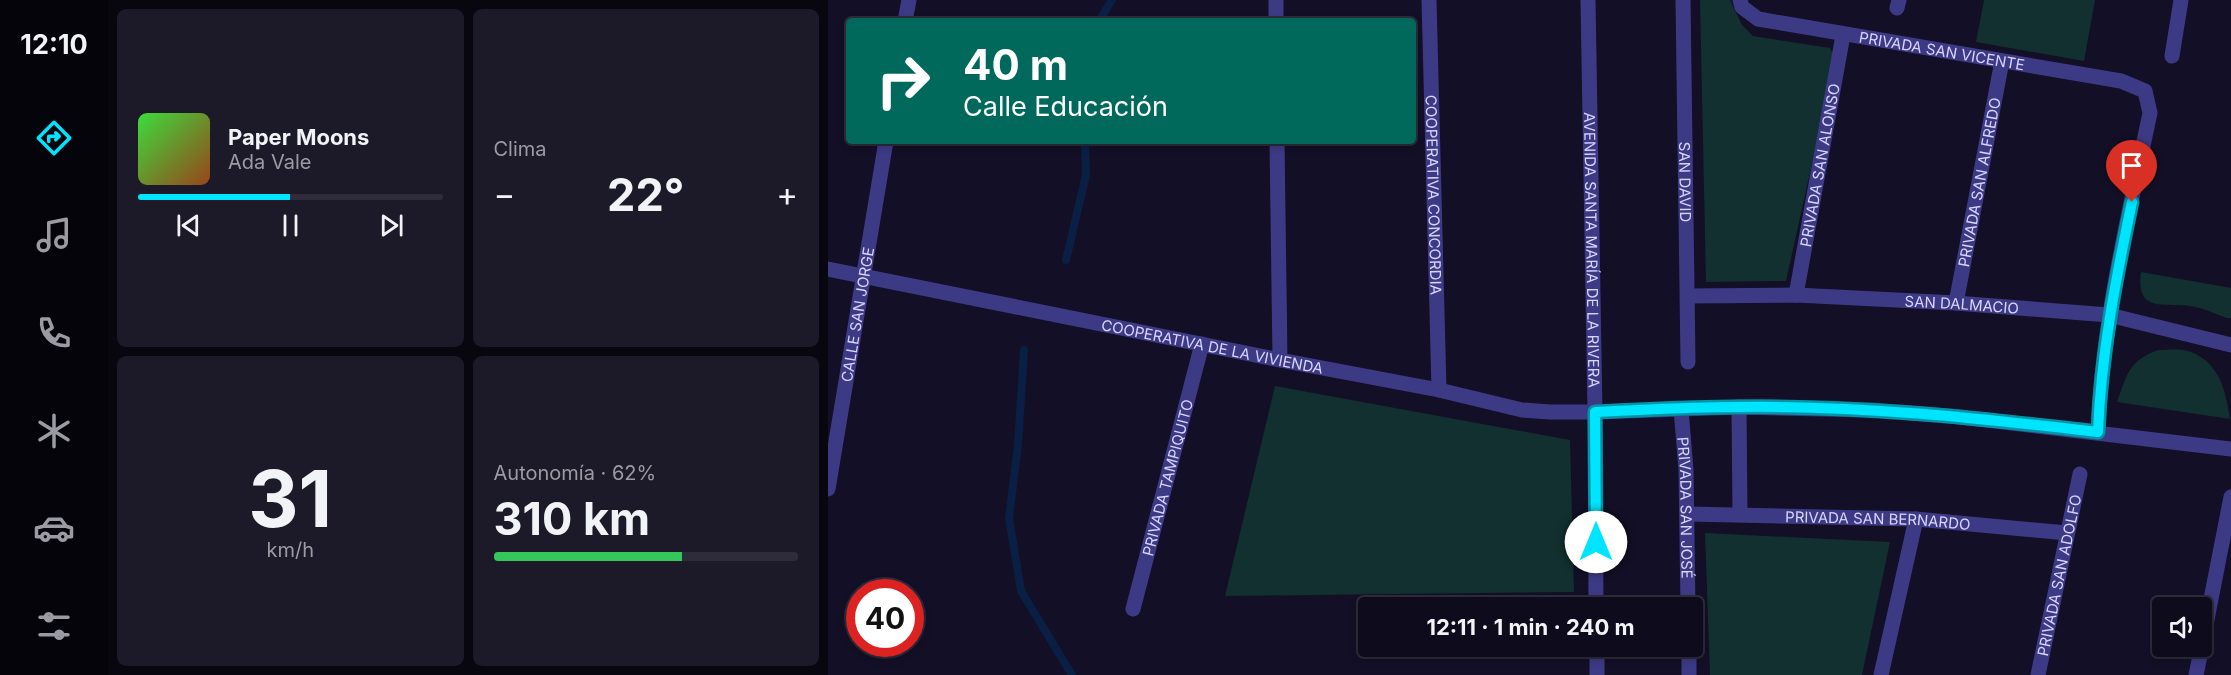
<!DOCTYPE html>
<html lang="es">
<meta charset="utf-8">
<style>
body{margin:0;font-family:Inter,sans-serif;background:#1c1929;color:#f1f3f6;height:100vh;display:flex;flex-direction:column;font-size:22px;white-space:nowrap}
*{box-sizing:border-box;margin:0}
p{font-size:20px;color:#9b9ba3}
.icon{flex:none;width:33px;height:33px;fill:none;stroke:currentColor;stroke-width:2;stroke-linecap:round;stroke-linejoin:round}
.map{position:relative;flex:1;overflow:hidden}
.details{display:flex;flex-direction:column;gap:9px;padding:9px;background:#08060f;width:720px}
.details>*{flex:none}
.banner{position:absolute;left:18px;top:18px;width:570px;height:126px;border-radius:6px;box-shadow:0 3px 9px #0003,0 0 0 2px #2e2b3b;background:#00695c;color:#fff;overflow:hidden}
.fabs{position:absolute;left:1324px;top:597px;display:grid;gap:12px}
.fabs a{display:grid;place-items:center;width:60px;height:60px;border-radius:6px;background:#0e0b1c;box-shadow:0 3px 9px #0003,0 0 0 2px #2e2b3b;font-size:30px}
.speed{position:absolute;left:18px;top:579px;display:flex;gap:12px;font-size:30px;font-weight:700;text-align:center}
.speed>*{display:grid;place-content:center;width:78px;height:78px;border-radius:50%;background:#0e0b1c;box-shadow:0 3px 9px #0003,0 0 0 2px #2e2b3b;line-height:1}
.speed .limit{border:9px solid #d22;background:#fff;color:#111}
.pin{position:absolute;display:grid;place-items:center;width:51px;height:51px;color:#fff;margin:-62px -26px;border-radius:50% 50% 50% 0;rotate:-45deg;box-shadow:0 0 6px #0007}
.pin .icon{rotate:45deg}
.me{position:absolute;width:66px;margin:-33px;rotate:0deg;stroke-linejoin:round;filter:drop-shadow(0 0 4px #0008)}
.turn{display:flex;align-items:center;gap:21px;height:126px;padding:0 18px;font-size:27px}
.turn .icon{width:78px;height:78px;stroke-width:2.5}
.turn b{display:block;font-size:42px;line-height:51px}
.big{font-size:45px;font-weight:700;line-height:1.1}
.details .card{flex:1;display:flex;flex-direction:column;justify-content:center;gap:9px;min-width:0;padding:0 21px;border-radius:9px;background:#1c1929}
.details .dial{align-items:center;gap:0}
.dial b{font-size:78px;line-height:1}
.song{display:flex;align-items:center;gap:18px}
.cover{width:72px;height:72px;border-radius:9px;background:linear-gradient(135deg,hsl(120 70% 55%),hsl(20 70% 35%))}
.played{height:6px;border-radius:3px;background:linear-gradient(90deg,#00e5ff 50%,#2e2b3b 50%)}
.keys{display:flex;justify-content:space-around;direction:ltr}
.heat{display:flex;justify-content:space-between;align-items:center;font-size:33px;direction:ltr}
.charge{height:9px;border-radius:4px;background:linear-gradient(90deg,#34c759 62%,#2e2b3b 0)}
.details .tiles{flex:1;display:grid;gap:9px;grid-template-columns:repeat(2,1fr)}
.trip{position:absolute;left:530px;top:597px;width:345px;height:60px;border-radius:6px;background:#0e0b1c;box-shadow:0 3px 9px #0003,0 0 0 2px #2e2b3b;font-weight:700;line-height:60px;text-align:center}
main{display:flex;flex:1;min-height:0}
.tab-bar{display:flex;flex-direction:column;width:108px;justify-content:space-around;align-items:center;background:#06040b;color:#9b9ba3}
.tab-bar .icon{width:42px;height:42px}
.tab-bar .active{color:#00e5ff}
.tab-bar b{font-size:27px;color:#f1f3f6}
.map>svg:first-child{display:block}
.green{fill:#12302f}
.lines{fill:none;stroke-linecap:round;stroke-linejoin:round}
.stream{stroke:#0a1f44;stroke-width:8}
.minor{stroke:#3d3a85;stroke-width:15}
.route-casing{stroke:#0095a6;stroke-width:15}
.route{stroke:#00e5ff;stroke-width:10}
.labels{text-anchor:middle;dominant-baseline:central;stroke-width:6;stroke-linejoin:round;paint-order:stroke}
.street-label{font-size:15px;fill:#d9d4ff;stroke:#130f26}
</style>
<main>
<nav class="tab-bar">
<b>12:10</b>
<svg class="icon active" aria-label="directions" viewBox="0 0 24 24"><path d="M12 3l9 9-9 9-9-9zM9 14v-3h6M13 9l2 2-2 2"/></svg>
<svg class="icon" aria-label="music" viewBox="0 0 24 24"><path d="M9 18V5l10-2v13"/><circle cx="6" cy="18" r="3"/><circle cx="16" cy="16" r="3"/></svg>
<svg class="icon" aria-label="phone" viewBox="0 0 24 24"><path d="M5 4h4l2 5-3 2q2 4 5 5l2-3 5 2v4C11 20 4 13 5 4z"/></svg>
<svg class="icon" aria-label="climate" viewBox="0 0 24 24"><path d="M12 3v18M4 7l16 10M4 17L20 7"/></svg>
<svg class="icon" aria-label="car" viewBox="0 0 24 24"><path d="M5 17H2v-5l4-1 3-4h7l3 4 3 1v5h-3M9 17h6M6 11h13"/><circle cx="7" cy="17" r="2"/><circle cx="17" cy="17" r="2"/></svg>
<svg class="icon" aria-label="filters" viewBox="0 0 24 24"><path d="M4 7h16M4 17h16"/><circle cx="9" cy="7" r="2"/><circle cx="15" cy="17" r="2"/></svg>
</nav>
<section class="details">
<div class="tiles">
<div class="card">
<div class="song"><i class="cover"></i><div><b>Paper Moons</b><p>Ada Vale</p></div></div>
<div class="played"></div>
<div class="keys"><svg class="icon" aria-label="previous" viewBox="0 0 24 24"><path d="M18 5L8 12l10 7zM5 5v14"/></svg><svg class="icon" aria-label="pause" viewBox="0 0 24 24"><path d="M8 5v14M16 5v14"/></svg><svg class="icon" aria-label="next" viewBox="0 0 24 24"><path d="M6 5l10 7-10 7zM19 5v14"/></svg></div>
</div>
<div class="card"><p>Clima</p>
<div class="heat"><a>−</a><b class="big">22°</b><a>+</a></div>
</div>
<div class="card dial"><b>31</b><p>km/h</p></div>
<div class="card"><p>Autonomía · 62%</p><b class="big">310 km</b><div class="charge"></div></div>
</div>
</section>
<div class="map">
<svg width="1403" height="675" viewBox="0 0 1403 675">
<rect width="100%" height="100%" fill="#130f26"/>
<!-- green -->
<path class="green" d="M872,0H902L914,25L925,36L1002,48L1007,59L958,281L878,282Z
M1156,0H1267L1256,61L1148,42Z
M1313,272L1403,288V318H1399C1389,315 1378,309 1368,307C1340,301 1307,316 1313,272Z
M1330,350C1340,350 1353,348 1363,352C1392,363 1398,392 1402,419L1289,402C1299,375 1300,361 1330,350Z
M447,386L742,440L746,592L397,596Z
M877,533L1062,542L1034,675H882Z"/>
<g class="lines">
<!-- stream -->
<path class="stream" d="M271,21L284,0
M238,260L258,175L257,141
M196,350L190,445L181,518L193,591L244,675"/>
<!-- minor -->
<g class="minor">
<path d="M448,0V21"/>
<path id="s1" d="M601,0L611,390"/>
<path id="s2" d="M760,0L767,412L768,608"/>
<path id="s3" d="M855,0L860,362"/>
<path id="s4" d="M912,0L914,7L930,19L1293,81L1317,91L1322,113C1300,218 1274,324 1270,432"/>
<path d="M1069,8L1071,0"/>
<path d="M77,21L81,0"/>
<path d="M1344,56L1353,0"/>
<path d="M449,141L452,360"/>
<path id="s5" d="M0,269L452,360L611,390L694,410L722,412H767L911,407L1043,410L1133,417L1403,449"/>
<path id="s6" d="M968,295L1015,35"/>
<path id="s7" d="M861,296L968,295L1128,303L1281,315L1403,345"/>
<path id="s8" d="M1128,303L1174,61"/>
<path d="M911,407L912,514"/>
<path id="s9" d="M853,409L858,470L860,608"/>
<path id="s10" d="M0,489L58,141"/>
<path id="s11" d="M860,514L1088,519L1239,533"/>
<path id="s12" d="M305,609L374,344"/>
<path d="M1374,645L1403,497"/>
<path d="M769,646V675"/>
<path d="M861,646V675"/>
<path d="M1053,675L1088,519"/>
<path id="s13" d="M1210,675L1252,474"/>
<path d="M1368,675L1374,646"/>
</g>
</g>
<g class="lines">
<!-- route casing -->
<g class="route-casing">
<path id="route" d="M768,542L767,412C815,410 862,407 909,407C1030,405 1150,418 1270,432C1273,354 1288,278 1304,202"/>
</g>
<!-- route -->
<use href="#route" class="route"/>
</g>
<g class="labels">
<!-- street labels -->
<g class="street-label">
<text stroke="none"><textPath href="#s4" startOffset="214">PRIVADA SAN VICENTE</textPath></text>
<text stroke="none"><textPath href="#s6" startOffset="132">PRIVADA SAN ALONSO</textPath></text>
<text stroke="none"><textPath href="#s3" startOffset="182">SAN DAVID</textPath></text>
<text stroke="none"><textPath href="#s8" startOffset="123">PRIVADA SAN ALFREDO</textPath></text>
<text stroke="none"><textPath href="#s1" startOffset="195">COOPERATIVA CONCORDIA</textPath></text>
<text stroke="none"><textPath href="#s2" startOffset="250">AVENIDA SANTA MARÍA DE LA RIVERA</textPath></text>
<text stroke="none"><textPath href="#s7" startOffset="273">SAN DALMACIO</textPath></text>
<text stroke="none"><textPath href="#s10" startOffset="177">CALLE SAN JORGE</textPath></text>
<text stroke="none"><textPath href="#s5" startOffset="392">COOPERATIVA DE LA VIVIENDA</textPath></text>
<text stroke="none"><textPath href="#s12" startOffset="136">PRIVADA TAMPIQUITO</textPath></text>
<text stroke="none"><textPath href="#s9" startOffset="99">PRIVADA SAN JOSÉ</textPath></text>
<text stroke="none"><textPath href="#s11" startOffset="190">PRIVADA SAN BERNARDO</textPath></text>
<text stroke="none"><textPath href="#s13" startOffset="102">PRIVADA SAN ADOLFO</textPath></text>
</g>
</g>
</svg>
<div class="fabs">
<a><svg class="icon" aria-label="sound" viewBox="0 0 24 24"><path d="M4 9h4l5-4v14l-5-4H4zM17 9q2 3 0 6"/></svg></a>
</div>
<div class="speed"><div class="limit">40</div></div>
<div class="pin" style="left:1304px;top:202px;background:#d93025"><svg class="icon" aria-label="arrive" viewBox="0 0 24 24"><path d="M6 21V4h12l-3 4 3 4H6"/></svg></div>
<svg class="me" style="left:768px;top:542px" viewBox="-20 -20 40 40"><circle r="19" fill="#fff"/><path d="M0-13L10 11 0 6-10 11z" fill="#00e5ff"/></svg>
<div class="trip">12:11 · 1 min · 240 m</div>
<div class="banner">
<div class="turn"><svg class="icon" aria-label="right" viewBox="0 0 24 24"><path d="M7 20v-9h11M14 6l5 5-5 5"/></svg><div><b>40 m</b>Calle Educación</div></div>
</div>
</div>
</main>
